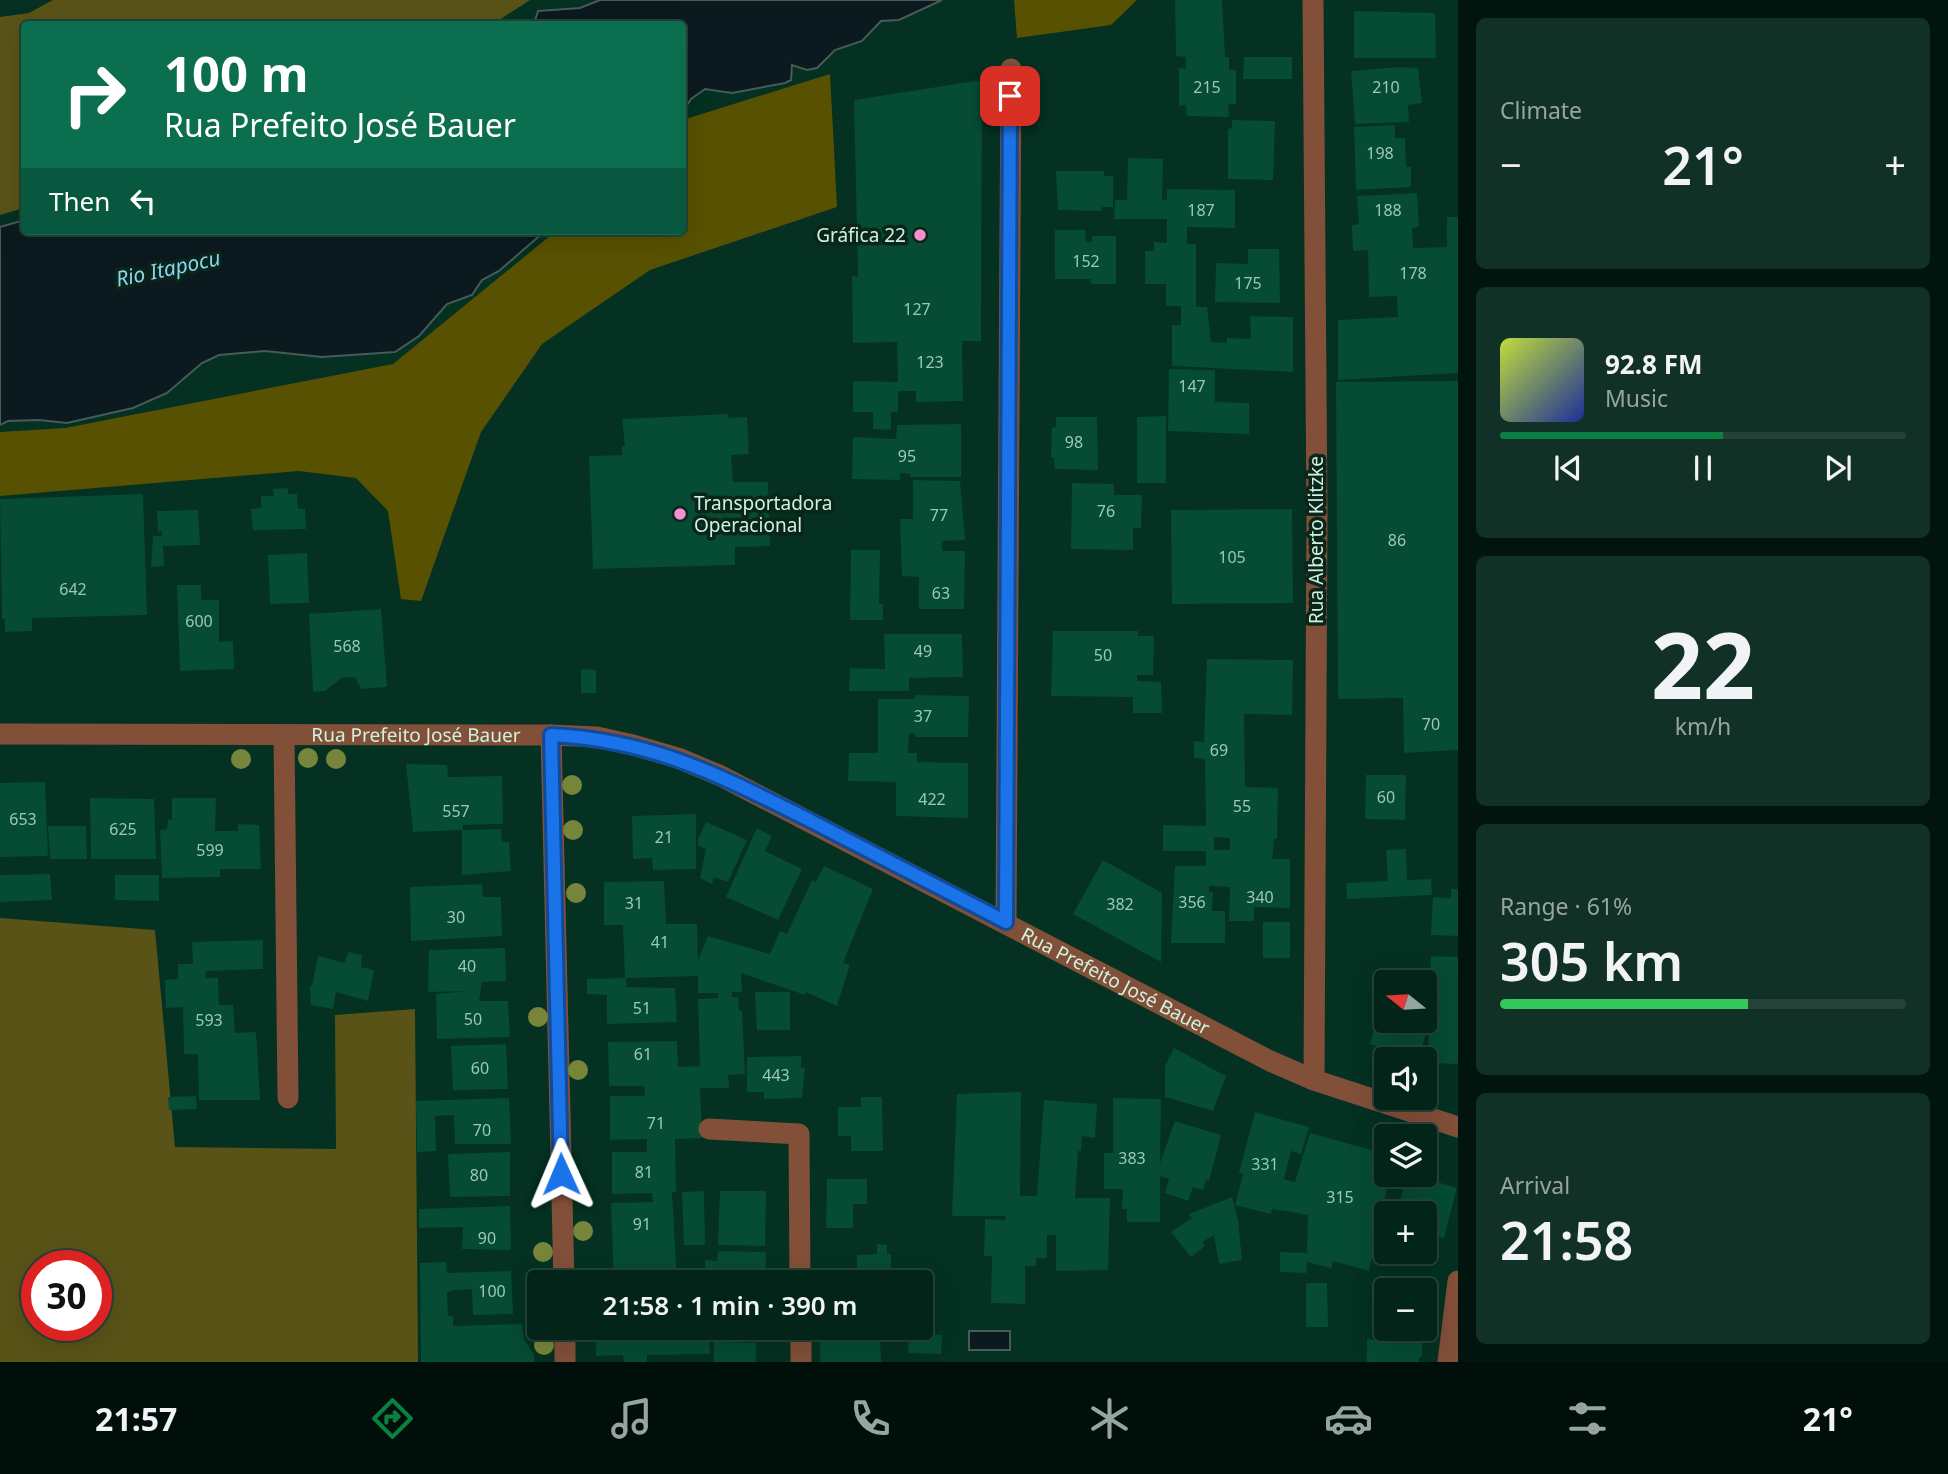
<!DOCTYPE html>
<meta charset="utf-8">
<style>
body{margin:0;font-family:"Noto Sans",sans-serif;background:#113126;color:#f1f3f6;height:100vh;display:flex;flex-direction:column;font-size:26px;white-space:nowrap}
*{box-sizing:border-box;margin:0}
p{font-size:23px;color:#97a5a2}
.icon{flex:none;width:38px;height:38px;fill:none;stroke:currentColor;stroke-width:2;stroke-linecap:round;stroke-linejoin:round}
.map{position:relative;flex:1;overflow:hidden}
.drawer{display:flex;flex-direction:column;gap:18px;padding:18px;background:#02140e;width:490px}
.drawer>*{flex:none}
.guide{position:absolute;left:21px;top:21px;width:665px;height:214px;border-radius:7px;box-shadow:0 7px 28px #0002,0 0 0 2px #244238;background:#0b6e4f;color:#fff;overflow:hidden}
.needle{width:46px;rotate:288deg}
.controls{position:absolute;left:1374px;top:970px;display:grid;gap:14px}
.controls a{display:grid;place-items:center;width:63px;height:63px;border-radius:7px;background:#032519;box-shadow:0 7px 28px #0002,0 0 0 2px #244238;font-size:35px}
.speed{position:absolute;left:21px;top:1250px;display:flex;gap:14px;font-size:35px;font-weight:700;text-align:center}
.speed>*{display:grid;place-content:center;width:91px;height:91px;border-radius:50%;background:#032519;box-shadow:0 7px 28px #0002,0 0 0 2px #244238;line-height:1}
.speed .limit{border:10px solid #d22;background:#fff;color:#111}
.pin{position:absolute;display:grid;place-items:center;width:60px;height:60px;color:#fff;margin:-30px;border-radius:14px;box-shadow:0 4px 10px #0006}
.me{position:absolute;width:77px;margin:-38px;rotate:359deg;stroke-linejoin:round;filter:drop-shadow(0 0 5px #0008)}
.turn{display:flex;align-items:center;gap:24px;height:147px;padding:0 28px;font-size:32px}
.turn .icon{width:91px;height:91px;stroke-width:2.5}
.turn b{display:block;font-size:49px;line-height:60px}
.then{display:flex;align-items:center;height:66px;padding:0 28px;background:#0003;gap:14px;font-size:26px}
.big{font-size:52px;font-weight:600;line-height:1.1}
.drawer .tile{flex:1;display:flex;flex-direction:column;justify-content:center;gap:10px;min-width:0;padding:0 24px;border-radius:10px;background:#113126}
.drawer .dial{align-items:center;gap:0}
.dial b{font-size:91px;line-height:1}
.song{display:flex;align-items:center;gap:21px}
.cover{width:84px;height:84px;border-radius:10px;background:linear-gradient(135deg,hsl(70 70% 55%),hsl(230 70% 35%))}
.played{height:7px;border-radius:4px;background:linear-gradient(90deg,#0b8043 55%,#244238 55%)}
.keys{display:flex;justify-content:space-around;direction:ltr}
.heat{display:flex;justify-content:space-between;align-items:center;font-size:38px;direction:ltr}
.charge{height:10px;border-radius:5px;background:linear-gradient(90deg,#34c759 61%,#244238 0)}
.trip{position:absolute;left:527px;top:1270px;width:406px;height:70px;border-radius:7px;background:#032519;box-shadow:0 7px 28px #0002,0 0 0 2px #244238;font-weight:600;line-height:70px;text-align:center}
.dock{display:flex;height:112px;justify-content:space-around;align-items:center;background:#010f0a;color:#97a5a2}
.dock .icon{width:49px;height:49px}
.dock .current{color:#0b8043}
.dock b{font-size:32px;color:#f1f3f6}
main{display:flex;flex:1;min-height:0}
.map>svg:first-child{display:block}
.green{fill:#595317;fill-rule:evenodd}
.forest{fill:#585102}
.water{fill:#0c1a20;stroke:#465b5a;stroke-width:2}
.building{fill:#064b33;fill-rule:evenodd}
.lines{fill:none;stroke-linecap:round;stroke-linejoin:round}
.minor{stroke:#824f39;stroke-width:21}
.tree{fill:#77853a}
.route-casing{stroke:#114b97;stroke-width:18}
.route{stroke:#1a73e8;stroke-width:12}
.poi-dot{fill:#f790ce;stroke:#0b251a;stroke-width:2.5}
.labels{text-anchor:middle;dominant-baseline:central;stroke-width:7;stroke-linejoin:round;paint-order:stroke}
.number-label{font-size:16px;fill:#9bc9b5}
.poi-label{font-size:19px;fill:#cdf3e0;stroke:#0b251a;text-anchor:end}
.street-label{font-size:19px;fill:#cdf3e0;stroke:#0b251a}
.water-label{font-size:21px;font-style:italic;fill:#8ad6f2;stroke:#0b251a}
</style>
<main>
<div class="map">
<svg width="1458" height="1362" viewBox="0 0 1458 1362">
<rect width="100%" height="100%" fill="#043121"/>
<!-- green -->
<path class="green" d="M53,0H530L493,24H24V208L0,215V17L29,13Z
M0,918L155,930L175,1147L336,1149L335,1015L415,1009L418,1362H0ZM37,1265H96V1325H37Z"/>
<!-- forest -->
<path class="forest" d="M1014,0H1137L1111,25L1017,38Z
M830,74L837,207L650,270L542,344L481,432L421,601L401,599L388,511L356,478L299,471L0,496V432L65,428L393,364L556,231H682L683,124L689,118Z"/>
<!-- water -->
<path class="water" d="M600,0H942L899,20L881,21L862,41L835,50L817,68L807,70L792,65L791,80L785,83L732,93L705,89L691,99L683,111L682,24H534L538,11L580,8Z
M24,220V231H545L499,271L482,280L472,295L447,304L419,336L395,352L322,357L265,351L219,355L202,363L167,393L133,408L67,423L39,420L8,421L0,425V227Z
M969,1331H1010V1350H969Z"/>
<!-- building -->
<path class="building" d="M1175,0H1222L1225,57H1229V70H1236V104H1228L1229,117L1187,116L1186,105L1179,106V68L1186,69V57L1176,56Z
M1354,11L1435,13L1436,58H1354Z
M1244,57H1292V79H1243Z
M1399,67L1418,68L1422,103L1408,105L1409,122L1355,124L1351,71Z
M982,80L981,341H962L963,401L916,402V391H898V412H891V430L873,429V412H853V381L898,382L897,342L853,343L852,276L858,277L854,100Z
M1232,120L1275,121L1273,180L1228,179V129L1232,128Z
M1395,125V138H1405L1406,167H1411V187L1356,190L1354,127Z
M1128,158L1163,159L1162,200H1167V189L1235,190V228L1187,227V244H1196V307H1207L1211,342L1227,343V338L1251,339L1250,316L1293,317V372L1172,366V325H1181V306H1166V284H1145V251H1154V242L1167,243V219H1114L1115,200H1127Z
M1056,171H1104V176H1113V207H1102V211L1058,210Z
M1417,193L1419,227L1412,228L1413,248L1447,247V217H1458V373L1338,380V320L1398,317L1397,296L1369,297L1368,250L1353,251L1352,225L1359,224L1357,196Z
M1055,230H1085L1086,242H1092V236H1116V284H1091V279H1055Z
M1248,249H1279L1280,303L1215,302L1216,263L1248,264Z
M1169,369L1215,370V402L1249,403V434L1168,431Z
M1458,381V750L1404,753L1403,698L1338,699L1336,382Z
M728,414V418L747,417L749,454L731,455L733,482H768L770,546L735,547V565L593,569L589,456L622,455V446H625L622,419Z
M1166,416V483H1137V417Z
M1056,417H1097L1098,470L1055,469L1054,458L1051,457L1052,428L1056,427Z
M961,424V477H910L911,474L900,473V480L852,479L853,437L896,439L897,425Z
M913,480L960,481L965,540L942,541V551H965L964,609H919V577L902,576L900,519H913Z
M1072,483L1114,484V495H1142L1141,528H1133V550L1071,549Z
M288,488V494H297L298,509H305L306,529L253,530L251,509L261,508V496H274L273,489Z
M143,494L147,615L32,618V631L5,632V619H2L0,499Z
M1292,509L1293,603L1172,604L1171,510Z
M198,510L200,545L163,546L164,566L151,567L153,536H162V531L158,532L157,511Z
M851,550H880L879,604H883V620H850Z
M307,553L309,603L270,604L268,555Z
M177,585H201V600H219V642L233,641L234,669L180,671Z
M381,609L387,687L361,689L355,677L342,678L325,691L313,692L309,614Z
M1053,631H1138V636H1154L1153,675H1137V681L1161,682L1162,713H1133V697L1051,696Z
M884,634H962L963,677L909,678V691H849L850,668L885,669Z
M1207,659L1293,660L1292,715L1244,714L1245,787L1278,788L1277,839H1274L1272,859H1290V908L1254,907V921H1229L1230,887L1209,886V892H1213L1212,911H1225V943H1171L1175,866H1206V851H1163V825L1206,826L1205,759L1194,758V741L1204,742ZM1214,837L1230,838V850H1214Z
M581,669L596,670V693H581Z
M915,695L969,696L968,737H915V733H909L908,753H917V762L968,763V818L896,816V782L848,781L849,753H878V699H915Z
M406,764L447,765L448,777L502,776L503,824L463,825V830L501,829L502,842H509L511,871L462,875V830L413,832Z
M1366,775H1406L1405,820L1365,819Z
M45,782L48,856L0,857V783Z
M90,798L154,799L156,859H91Z
M172,798H216L215,831H238V824L259,825L261,869H220V877L162,878L160,830L167,829L168,819L172,820Z
M696,814V869L653,870L652,858L633,859L632,816Z
M706,822L747,840L728,882L714,877L712,884L700,878L706,849L698,845V839Z
M48,826H86L87,859H50Z
M757,828L772,836L765,851L802,869L778,920L726,897Z
M1406,849L1407,880L1431,879L1432,895L1347,899L1346,883L1388,881L1386,850Z
M1103,860L1162,893L1161,962L1073,914Z
M824,866L873,889L843,963L850,965L837,1006L806,992L805,995L741,973L742,992H732V997H738L739,1011H742L745,1074L728,1075L729,1088H700L702,1138L675,1139L676,1192H672L677,1283H614L611,1203L653,1202L652,1193L612,1194V1152H647V1139L610,1140V1096H645L644,1086H609L608,1042L677,1041L678,1067L700,1066L698,999L718,998V993H698V976L626,978V987L675,988L677,1022L607,1024V995L587,994V979L625,978L623,925H604V882L664,881L666,924H697L698,960L708,936L770,954L780,931L787,934L812,880L816,882Z
M50,874L52,900L0,902V875Z
M115,875H159V901L115,900Z
M482,884L483,897H501L502,936L411,941L410,887Z
M1451,889H1458V936L1431,935L1433,897L1451,898Z
M1263,922H1290V958H1263Z
M263,940V969L206,971L205,978H218L219,1005H233L235,1033L256,1032L260,1100H199L198,1054H184L183,1007L166,1008L165,980L178,979V964H193L192,942Z
M505,948L506,981L482,982L479,1001H508L510,1037L437,1039L436,994L468,991L428,992L429,950Z
M348,952L362,955L361,967L374,970L368,1001L336,992L333,1009L311,1005L310,985L312,986L318,956L345,963Z
M1431,956L1458,957V1064L1428,1063L1429,1022L1419,1058L1370,1044L1385,992L1386,1020H1424V990L1430,991Z
M755,992H790V1030H757Z
M506,1044L508,1089L453,1090L451,1046Z
M1174,1048L1226,1076L1213,1111L1165,1097V1066Z
M801,1056V1068L805,1067L802,1098L764,1099V1092H747V1057Z
M1021,1092L1020,1195L1025,1196H1037L1044,1100L1097,1104L1095,1138L1082,1136L1081,1151H1078L1075,1198H1110L1108,1270L1056,1271V1235H1047V1258H1036V1266H1025V1304L991,1303L992,1256H984L985,1219L1006,1220L1005,1216H952L957,1094Z
M196,1096L197,1109L169,1110L168,1097Z
M861,1097H882L883,1151H851V1136H838V1107H861Z
M509,1098L511,1144H455L454,1115L435,1116L436,1151L417,1152L416,1101Z
M1113,1098L1161,1099L1160,1163L1175,1121L1221,1135L1209,1181L1206,1180L1203,1190L1193,1187L1188,1201L1165,1193L1169,1179L1160,1176V1222H1127V1209H1122L1123,1189H1104V1153H1113Z
M1255,1112L1309,1127L1301,1154L1291,1151L1284,1179L1295,1182L1310,1133L1386,1154V1174H1390L1369,1271L1333,1261L1331,1268L1307,1262L1306,1273L1280,1272V1252L1307,1253L1308,1215L1272,1209L1271,1214L1235,1205L1243,1174L1239,1173Z
M510,1152V1196L450,1197L448,1154Z
M1420,1177L1457,1188L1444,1238L1439,1237L1436,1249L1424,1246V1213H1397L1406,1178L1419,1182Z
M827,1179H867V1204H853V1228H826Z
M704,1191L705,1245H684L682,1192Z
M720,1191H766L765,1246L718,1245Z
M1232,1197L1238,1220L1242,1260L1219,1264L1214,1235L1202,1242L1205,1246L1191,1257L1171,1232L1192,1218L1189,1214Z
M510,1206L511,1250L462,1249L463,1227L419,1228V1209Z
M877,1244L887,1245V1254H891V1283H833V1275L857,1274V1255L877,1254Z
M718,1251L766,1252L765,1283H731V1278L717,1277L716,1283H706L705,1260L717,1261Z
M446,1262L447,1273L511,1271L513,1314L473,1315L472,1289L455,1290L447,1292L448,1316H453V1326L522,1324L524,1339L534,1355V1362H421L420,1263Z
M1306,1283H1327L1328,1327H1306Z
M1378,1305H1386V1328H1422V1357H1419V1362H1367V1339L1378,1340Z
M596,1328H708L710,1354L647,1355V1362H624L623,1355L596,1356Z
M715,1328H764L763,1340L715,1339Z
M820,1328H890V1331H867L866,1336H851V1340L880,1341L881,1362H820Z
M909,1334L942,1335L941,1354L908,1353Z
M714,1342L756,1343V1362H714Z"/>
<g class="lines">
<!-- minor -->
<g class="minor">
<path d="M1313,0L1317,515L1314,1080"/>
<path id="s1" d="M0,734L551,735L597,737L633,745L678,758L721,776L1270,1061L1314,1080L1458,1127"/>
<path d="M284,735L288,1098"/>
<path d="M551,735L564,1283"/>
<path d="M1006,922L1011,69"/>
<path d="M709,1129L799,1134L800,1283"/>
<path d="M565,1328V1362"/>
<path d="M801,1328V1362"/>
<path d="M1448,1362L1458,1281"/>
</g>
</g>
<!-- trees -->
<g class="tree">
<circle cx="308" cy="758" r="10"/>
<circle cx="241" cy="759" r="10"/>
<circle cx="336" cy="759" r="10"/>
<circle cx="572" cy="785" r="10"/>
<circle cx="573" cy="830" r="10"/>
<circle cx="576" cy="893" r="10"/>
<circle cx="538" cy="1017" r="10"/>
<circle cx="578" cy="1070" r="10"/>
<circle cx="583" cy="1231" r="10"/>
<circle cx="543" cy="1252" r="10"/>
<circle cx="544" cy="1345" r="10"/>
</g>
<g class="lines">
<!-- route casing -->
<g class="route-casing">
<path id="route" d="M561,1174L551,735C654,740 721,776 811,821C876,854 941,888 1006,922L1010,96"/>
</g>
<!-- route -->
<use href="#route" class="route"/>
</g>
<!-- markers -->
<g class="poi-dot">
<circle cx="920" cy="235" r="7"/>
<circle cx="680" cy="514" r="7"/>
</g>
<g class="labels">
<!-- number labels -->
<g class="number-label">
<text x="1207" y="87">215</text>
<text x="1386" y="87">210</text>
<text x="1380" y="153">198</text>
<text x="1201" y="210">187</text>
<text x="1388" y="210">188</text>
<text x="1086" y="261">152</text>
<text x="1413" y="273">178</text>
<text x="1248" y="283">175</text>
<text x="917" y="309">127</text>
<text x="930" y="362">123</text>
<text x="1192" y="386">147</text>
<text x="1074" y="442">98</text>
<text x="907" y="456">95</text>
<text x="1106" y="511">76</text>
<text x="939" y="515">77</text>
<text x="1397" y="540">86</text>
<text x="1232" y="557">105</text>
<text x="73" y="589">642</text>
<text x="941" y="593">63</text>
<text x="199" y="621">600</text>
<text x="347" y="646">568</text>
<text x="923" y="651">49</text>
<text x="1103" y="655">50</text>
<text x="923" y="716">37</text>
<text x="1431" y="724">70</text>
<text x="1219" y="750">69</text>
<text x="1386" y="797">60</text>
<text x="932" y="799">422</text>
<text x="1242" y="806">55</text>
<text x="456" y="811">557</text>
<text x="23" y="819">653</text>
<text x="123" y="829">625</text>
<text x="664" y="837">21</text>
<text x="210" y="850">599</text>
<text x="1260" y="897">340</text>
<text x="1192" y="902">356</text>
<text x="634" y="903">31</text>
<text x="1120" y="904">382</text>
<text x="456" y="917">30</text>
<text x="660" y="942">41</text>
<text x="467" y="966">40</text>
<text x="642" y="1008">51</text>
<text x="473" y="1019">50</text>
<text x="209" y="1020">593</text>
<text x="643" y="1054">61</text>
<text x="480" y="1068">60</text>
<text x="776" y="1075">443</text>
<text x="656" y="1123">71</text>
<text x="482" y="1130">70</text>
<text x="1132" y="1158">383</text>
<text x="1265" y="1164">331</text>
<text x="644" y="1172">81</text>
<text x="479" y="1175">80</text>
<text x="1340" y="1197">315</text>
<text x="642" y="1224">91</text>
<text x="487" y="1238">90</text>
<text x="492" y="1291">100</text>
</g>
<!-- poi labels -->
<g class="poi-label">
<text x="906" y="235">Gráfica 22</text>
<text x="694" y="503" text-anchor="start">Transportadora<tspan x="694" dy="22">Operacional</tspan></text>
</g>
<!-- street labels -->
<g class="street-label">
<text transform="translate(1316 540) rotate(-90)">Rua Alberto Klitzke</text>
<text stroke="none"><textPath href="#s1" startOffset="416">Rua Prefeito José Bauer</textPath></text>
<text stroke="none"><textPath href="#s1" startOffset="1172">Rua Prefeito José Bauer</textPath></text>
</g>
<!-- water labels -->
<g class="water-label">
<text transform="translate(168 268) rotate(-12)">Rio Itapocu</text>
</g>
</g>
</svg>
<div class="controls">
<a><svg class="needle" viewBox="-14 -14 28 28"><path d="M0-13l5 13h-10z" fill="#e53935"/><path d="M0 13l5-13h-10z" fill="#97a5a2"/></svg></a>
<a><svg class="icon" aria-label="sound" viewBox="0 0 24 24"><path d="M4 9h4l5-4v14l-5-4H4zM17 9q2 3 0 6"/></svg></a>
<a><svg class="icon" aria-label="layers" viewBox="0 0 24 24"><path d="M12 4l9 5-9 5-9-5zM3 14l9 5 9-5"/></svg></a>
<a>+</a>
<a>−</a>
</div>
<div class="speed"><div class="limit">30</div></div>
<div class="pin" style="left:1010px;top:96px;background:#d93025"><svg class="icon" aria-label="arrive" viewBox="0 0 24 24"><path d="M6 21V4h12l-3 4 3 4H6"/></svg></div>
<svg class="me" style="left:561px;top:1174px" viewBox="-20 -20 40 40"><path d="M0-17L14 15 0 8-14 15z" fill="#1a73e8" stroke="#fff" stroke-width="4"/></svg>
<div class="trip">21:58 · 1 min · 390 m</div>
<div class="guide">
<div class="turn"><svg class="icon" aria-label="right" viewBox="0 0 24 24"><path d="M7 20v-9h11M14 6l5 5-5 5"/></svg><div><b>100 m</b>Rua Prefeito José Bauer</div></div>
<div class="then">Then<svg class="icon" aria-label="left" viewBox="0 0 24 24"><path d="M17 20v-9H6M10 6l-5 5 5 5"/></svg></div>
</div>
</div>
<section class="drawer">
<div class="tile"><p>Climate</p>
<div class="heat"><a>−</a><b class="big">21°</b><a>+</a></div>
</div>
<div class="tile">
<div class="song"><i class="cover"></i><div><b>92.8 FM</b><p>Music</p></div></div>
<div class="played"></div>
<div class="keys"><svg class="icon" aria-label="previous" viewBox="0 0 24 24"><path d="M18 5L8 12l10 7zM5 5v14"/></svg><svg class="icon" aria-label="pause" viewBox="0 0 24 24"><path d="M8 5v14M16 5v14"/></svg><svg class="icon" aria-label="next" viewBox="0 0 24 24"><path d="M6 5l10 7-10 7zM19 5v14"/></svg></div>
</div>
<div class="tile dial"><b>22</b><p>km/h</p></div>
<div class="tile"><p>Range · 61%</p><b class="big">305 km</b><div class="charge"></div></div>
<div class="tile"><p>Arrival</p><b class="big">21:58</b></div>
</section>
</main>
<nav class="dock">
<b>21:57</b>
<svg class="icon current" aria-label="directions" viewBox="0 0 24 24"><path d="M12 3l9 9-9 9-9-9zM9 14v-3h6M13 9l2 2-2 2"/></svg>
<svg class="icon" aria-label="music" viewBox="0 0 24 24"><path d="M9 18V5l10-2v13"/><circle cx="6" cy="18" r="3"/><circle cx="16" cy="16" r="3"/></svg>
<svg class="icon" aria-label="phone" viewBox="0 0 24 24"><path d="M5 4h4l2 5-3 2q2 4 5 5l2-3 5 2v4C11 20 4 13 5 4z"/></svg>
<svg class="icon" aria-label="climate" viewBox="0 0 24 24"><path d="M12 3v18M4 7l16 10M4 17L20 7"/></svg>
<svg class="icon" aria-label="car" viewBox="0 0 24 24"><path d="M5 17H2v-5l4-1 3-4h7l3 4 3 1v5h-3M9 17h6M6 11h13"/><circle cx="7" cy="17" r="2"/><circle cx="17" cy="17" r="2"/></svg>
<svg class="icon" aria-label="filters" viewBox="0 0 24 24"><path d="M4 7h16M4 17h16"/><circle cx="9" cy="7" r="2"/><circle cx="15" cy="17" r="2"/></svg>
<b>21°</b>
</nav>
